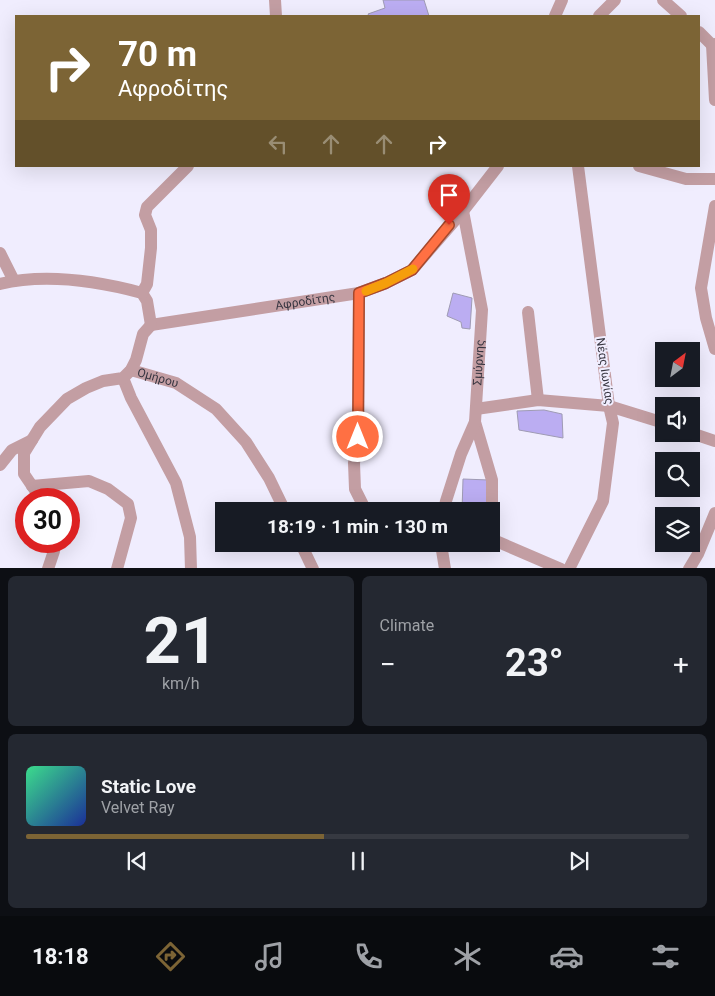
<!DOCTYPE html>
<meta charset="utf-8">
<style>
body{margin:0;font-family:Roboto,sans-serif;background:#242831;color:#f1f3f6;height:100vh;display:flex;flex-direction:column;font-size:19px;white-space:nowrap}
*{box-sizing:border-box;margin:0}
p{font-size:16px;color:#9ea1a6}
.icon{flex:none;width:28px;height:28px;fill:none;stroke:currentColor;stroke-width:2;stroke-linecap:round;stroke-linejoin:round}
.map{position:relative;height:568px;overflow:hidden}
.details{display:flex;flex-direction:column;gap:8px;padding:8px;background:#0d0f14;flex:1}
.details>*{flex:none}
.guide{position:absolute;left:15px;top:15px;width:685px;height:152px;border-radius:0px;box-shadow:0 5px 20px #0002;background:#7c6435;color:#fff;overflow:hidden}
.needle{width:32px;rotate:32deg}
.fabs{position:absolute;left:655px;top:342px;display:grid;gap:10px}
.fabs a{display:grid;place-items:center;width:45px;height:45px;border-radius:0px;background:#171b24;box-shadow:0 5px 20px #0002;font-size:25px}
.speed{position:absolute;left:15px;top:488px;display:flex;gap:10px;font-size:25px;font-weight:700;text-align:center}
.speed>*{display:grid;place-content:center;width:65px;height:65px;border-radius:50%;background:#171b24;box-shadow:0 5px 20px #0002;line-height:1}
.speed .limit{border:8px solid #d22;background:#fff;color:#111}
.pin{position:absolute;display:grid;place-items:center;width:42px;height:42px;color:#fff;margin:-51px -21px;border-radius:50% 50% 50% 0;rotate:-45deg;box-shadow:0 0 5px #0007}
.pin .icon{rotate:45deg}
.me{position:absolute;width:55px;margin:-28px;rotate:0deg;stroke-linejoin:round;filter:drop-shadow(0 0 4px #0008)}
.turn{display:flex;align-items:center;gap:18px;height:105px;padding:0 20px;font-size:22px}
.turn .icon{width:65px;height:65px;stroke-width:2.5}
.turn b{display:block;font-size:35px;line-height:42px}
.lanes{display:flex;align-items:center;height:48px;padding:0 20px;background:#0003;justify-content:center;gap:25px;direction:ltr}
.lanes .off{opacity:.35}
.big{font-size:38px;font-weight:700;line-height:1.1}
.details .card{flex:1;display:flex;flex-direction:column;justify-content:center;gap:8px;min-width:0;padding:0 18px;border-radius:8px;background:#242831}
.details .dial{align-items:center;gap:0}
.dial b{font-size:65px;line-height:1}
.song{display:flex;align-items:center;gap:15px}
.cover{width:60px;height:60px;border-radius:8px;background:linear-gradient(135deg,hsl(150 70% 55%),hsl(230 70% 35%))}
.played{height:5px;border-radius:2px;background:linear-gradient(90deg,#7c6435 45%,#363941 45%)}
.keys{display:flex;justify-content:space-around;direction:ltr}
.heat{display:flex;justify-content:space-between;align-items:center;font-size:28px;direction:ltr}
.details .tiles{flex:1;display:grid;gap:8px;grid-template-columns:1fr 1fr}
.card:last-child{grid-column:span 2}
.trip{position:absolute;left:215px;top:502px;width:285px;height:50px;border-radius:0px;background:#171b24;box-shadow:0 5px 20px #0002;font-weight:700;line-height:50px;text-align:center}
.tab-bar{display:flex;height:80px;justify-content:space-around;align-items:center;background:#090b0e;color:#9ea1a6}
.tab-bar .icon{width:35px;height:35px}
.tab-bar .current{color:#7c6435}
.tab-bar b{font-size:22px;color:#f1f3f6}
.map>svg:first-child{display:block}
.building{fill:#bbadf2;stroke:#9f9bb4}
.lines{fill:none;stroke-linecap:round;stroke-linejoin:round}
.minor{stroke:#c39ea3;stroke-width:12}
.route-casing{stroke:#a6492c;stroke-width:12}
.route{stroke:#ff7043;stroke-width:9}
.slow{stroke:#f59e0b;stroke-width:9}
.labels{text-anchor:middle;dominant-baseline:central;stroke-width:4;stroke-linejoin:round;paint-order:stroke}
.street-label{font-size:12px;fill:#373540;stroke:#f0edfe}
</style>
<div class="map">
<svg width="715" height="569" viewBox="0 0 715 569">
<rect width="100%" height="100%" fill="#f0edfe"/>
<!-- building -->
<path class="building" d="M383,0H424L429,16H369L368,14L385,8Z
M453,293L472,298L470,329L462,328L461,322L447,316Z
M544,410L562,414L563,438L519,430L517,411Z
M463,479L489,480L488,511H462Z"/>
<g class="lines">
<!-- minor -->
<g class="minor">
<path d="M275,0L276,16"/>
<path d="M663,0L681,16"/>
<path d="M555,16L562,0"/>
<path d="M599,16L615,0"/>
<path d="M699,32L712,45L715,44"/>
<path d="M712,45L715,100"/>
<path d="M639,166L686,179H715"/>
<path d="M715,206L701,288L706,318L715,349"/>
<path d="M0,253L14,281"/>
<path d="M0,284C46,273 97,281 142,293L147,301L151,325"/>
<path d="M142,293L147,284L151,248V230L145,215L147,207L188,166"/>
<path d="M359,293L358,437L354,463L355,489L366,511"/>
<path d="M528,312L538,400"/>
<path id="s1" d="M151,325L359,293L386,283L412,270L463,211L498,166"/>
<path id="s2" d="M131,370L176,383L216,409L246,442L269,478L285,511"/>
<path d="M123,378L131,398L176,483L190,537L191,569"/>
<path d="M476,409L538,400L609,406L664,423"/>
<path d="M475,422L492,480V534L496,541L561,569"/>
<path d="M691,433L715,441"/>
<path d="M0,465L12,450L32,440"/>
<path d="M32,486L89,481L108,489L128,504L131,518L117,569"/>
<path d="M41,499L24,474V453L40,427L67,399L86,388L103,381L123,378L131,370L136,360L143,334L151,325"/>
<path id="s3" d="M444,511L446,501L461,454L475,422L482,310L463,211"/>
<path d="M301,544L313,569"/>
<path d="M441,544L445,569"/>
<path d="M48,569L54,551L55,541"/>
<path d="M569,569L603,501L613,423L609,406L578,166"/>
<path d="M689,569L698,554L715,513"/>
</g>
</g>
<g class="lines">
<!-- route casing -->
<g class="route-casing">
<path id="route" d="M358,437L359,293L386,283L412,270L449,225"/>
</g>
<!-- route -->
<use href="#route" class="route"/>
<!-- slow -->
<path class="slow" d="M366,291L386,283L413,269"/>
</g>
<g class="labels">
<!-- street labels -->
<g class="street-label">
<text stroke="none"><textPath href="#s1" startOffset="156">Αφροδίτης</textPath></text>
<text stroke="none"><textPath href="#s3" startOffset="154">Σμύρνης</textPath></text>
<text transform="translate(605 371) rotate(82)">Νέας Ιωνίας</text>
<text stroke="none"><textPath href="#s2" startOffset="28">Ομήρου</textPath></text>
</g>
</g>
</svg>
<div class="fabs">
<a><svg class="needle" viewBox="-14 -14 28 28"><path d="M0-13l5 13h-10z" fill="#e53935"/><path d="M0 13l5-13h-10z" fill="#9ea1a6"/></svg></a>
<a><svg class="icon" aria-label="sound" viewBox="0 0 24 24"><path d="M4 9h4l5-4v14l-5-4H4zM17 9q2 3 0 6"/></svg></a>
<a><svg class="icon" aria-label="search" viewBox="0 0 24 24"><circle cx="10" cy="10" r="6"/><path d="M15 15l6 6"/></svg></a>
<a><svg class="icon" aria-label="layers" viewBox="0 0 24 24"><path d="M12 4l9 5-9 5-9-5zM3 14l9 5 9-5"/></svg></a>
</div>
<div class="speed"><div class="limit">30</div></div>
<div class="pin" style="left:449px;top:225px;background:#d93025"><svg class="icon" aria-label="arrive" viewBox="0 0 24 24"><path d="M6 21V4h12l-3 4 3 4H6"/></svg></div>
<svg class="me" style="left:358px;top:437px" viewBox="-20 -20 40 40"><circle r="17" fill="#ff7043" stroke="#fff" stroke-width="3"/><path d="M0-11L8 9 0 5-8 9z" fill="#fff"/></svg>
<div class="trip">18:19 · 1 min · 130 m</div>
<div class="guide">
<div class="turn"><svg class="icon" aria-label="right" viewBox="0 0 24 24"><path d="M7 20v-9h11M14 6l5 5-5 5"/></svg><div><b>70 m</b>Αφροδίτης</div></div>
<div class="lanes"><svg class="icon off" aria-label="left" viewBox="0 0 24 24"><path d="M17 20v-9H6M10 6l-5 5 5 5"/></svg><svg class="icon off" aria-label="ahead" viewBox="0 0 24 24"><path d="M12 20V5M6 11l6-6 6 6"/></svg><svg class="icon off" aria-label="ahead" viewBox="0 0 24 24"><path d="M12 20V5M6 11l6-6 6 6"/></svg><svg class="icon" aria-label="right" viewBox="0 0 24 24"><path d="M7 20v-9h11M14 6l5 5-5 5"/></svg></div>
</div>
</div>
<section class="details">
<div class="tiles">
<div class="card dial"><b>21</b><p>km/h</p></div>
<div class="card"><p>Climate</p>
<div class="heat"><a>−</a><b class="big">23°</b><a>+</a></div>
</div>
<div class="card">
<div class="song"><i class="cover"></i><div><b>Static Love</b><p>Velvet Ray</p></div></div>
<div class="played"></div>
<div class="keys"><svg class="icon" aria-label="previous" viewBox="0 0 24 24"><path d="M18 5L8 12l10 7zM5 5v14"/></svg><svg class="icon" aria-label="pause" viewBox="0 0 24 24"><path d="M8 5v14M16 5v14"/></svg><svg class="icon" aria-label="next" viewBox="0 0 24 24"><path d="M6 5l10 7-10 7zM19 5v14"/></svg></div>
</div>
</div>
</section>
<nav class="tab-bar">
<b>18:18</b>
<svg class="icon current" aria-label="directions" viewBox="0 0 24 24"><path d="M12 3l9 9-9 9-9-9zM9 14v-3h6M13 9l2 2-2 2"/></svg>
<svg class="icon" aria-label="music" viewBox="0 0 24 24"><path d="M9 18V5l10-2v13"/><circle cx="6" cy="18" r="3"/><circle cx="16" cy="16" r="3"/></svg>
<svg class="icon" aria-label="phone" viewBox="0 0 24 24"><path d="M5 4h4l2 5-3 2q2 4 5 5l2-3 5 2v4C11 20 4 13 5 4z"/></svg>
<svg class="icon" aria-label="climate" viewBox="0 0 24 24"><path d="M12 3v18M4 7l16 10M4 17L20 7"/></svg>
<svg class="icon" aria-label="car" viewBox="0 0 24 24"><path d="M5 17H2v-5l4-1 3-4h7l3 4 3 1v5h-3M9 17h6M6 11h13"/><circle cx="7" cy="17" r="2"/><circle cx="17" cy="17" r="2"/></svg>
<svg class="icon" aria-label="filters" viewBox="0 0 24 24"><path d="M4 7h16M4 17h16"/><circle cx="9" cy="7" r="2"/><circle cx="15" cy="17" r="2"/></svg>
</nav>
